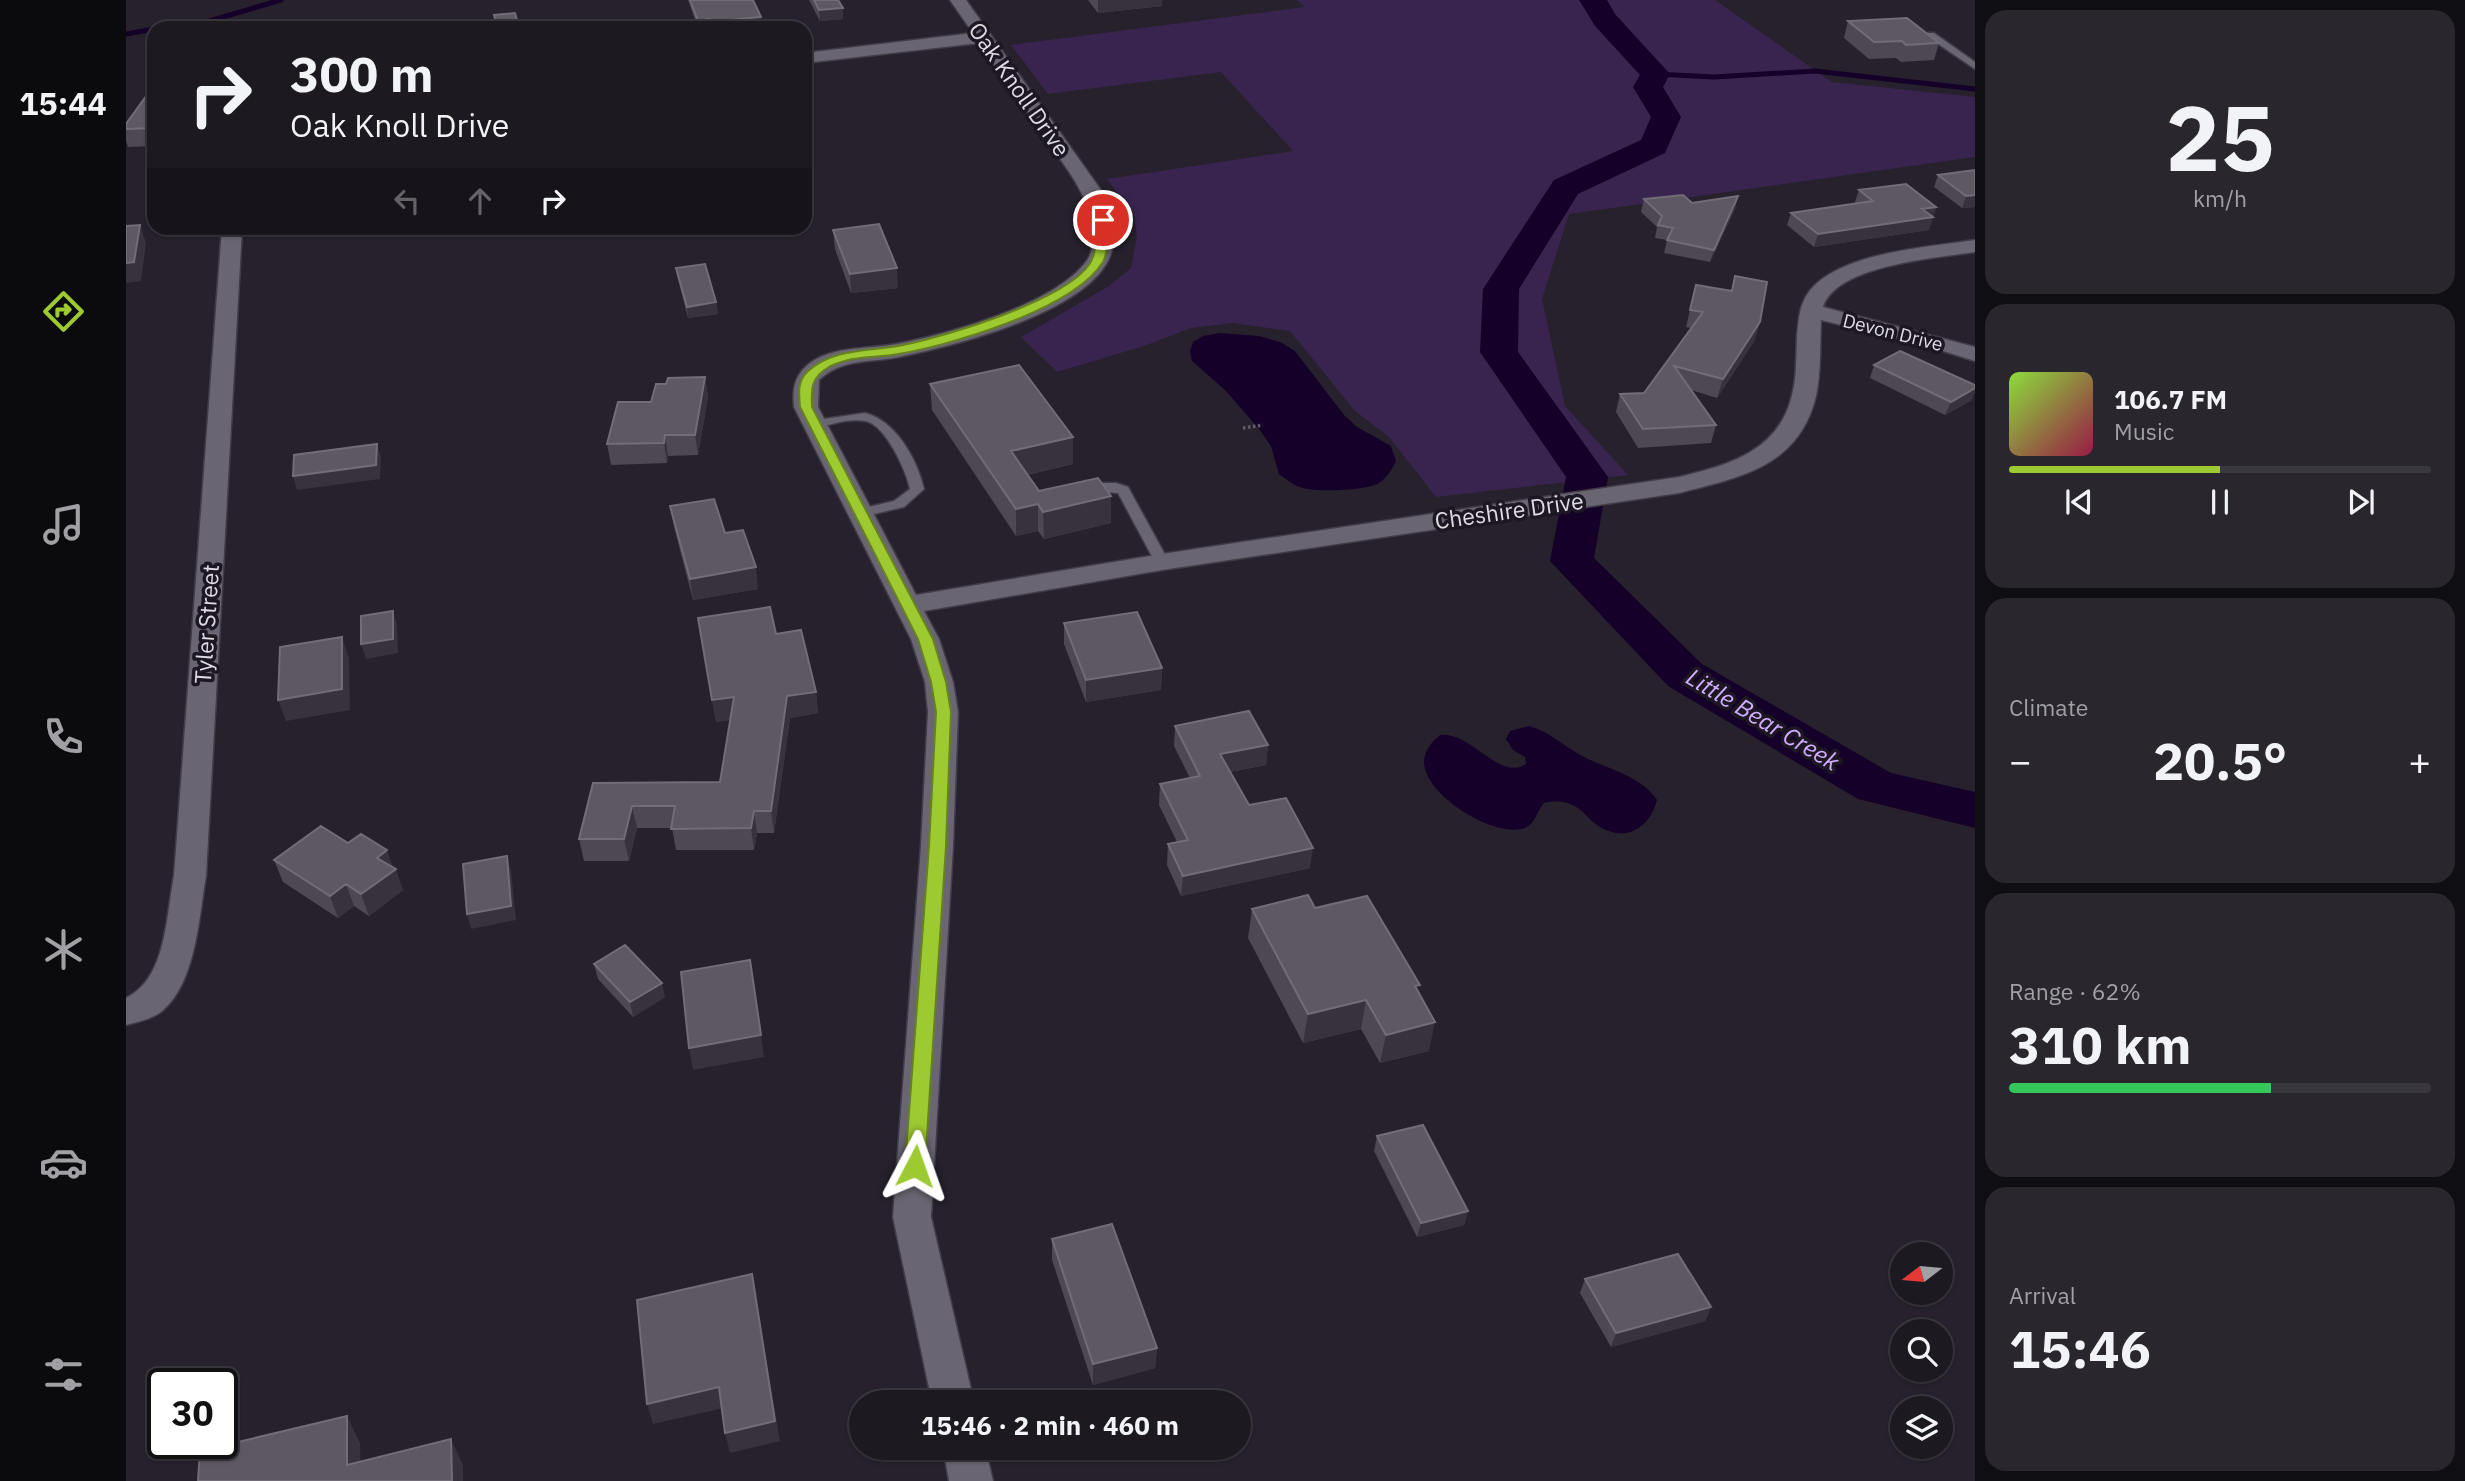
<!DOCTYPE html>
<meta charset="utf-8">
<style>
body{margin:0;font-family:"IBM Plex Sans",sans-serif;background:#29262e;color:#f1f3f6;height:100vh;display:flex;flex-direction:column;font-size:26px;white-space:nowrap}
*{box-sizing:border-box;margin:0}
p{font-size:23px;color:#a0a0a5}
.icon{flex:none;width:38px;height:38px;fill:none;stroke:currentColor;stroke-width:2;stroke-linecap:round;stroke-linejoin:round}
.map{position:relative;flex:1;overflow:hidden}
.details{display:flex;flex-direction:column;gap:10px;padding:10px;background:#0f0e12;width:490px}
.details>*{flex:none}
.hud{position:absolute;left:21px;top:21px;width:665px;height:214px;border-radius:21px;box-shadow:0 2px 5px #0004,0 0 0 2px #3a383f;background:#1c1921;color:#f1f3f6;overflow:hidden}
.needle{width:46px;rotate:254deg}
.controls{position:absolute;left:1764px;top:1242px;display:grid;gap:14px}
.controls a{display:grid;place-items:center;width:63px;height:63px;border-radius:50%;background:#1c1921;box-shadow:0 2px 5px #0004,0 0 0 2px #3a383f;font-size:35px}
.speed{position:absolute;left:21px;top:1368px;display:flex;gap:14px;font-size:35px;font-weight:700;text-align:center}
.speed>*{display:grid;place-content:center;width:91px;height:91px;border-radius:50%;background:#1c1921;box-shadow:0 2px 5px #0004,0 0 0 2px #3a383f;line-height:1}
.speed .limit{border:4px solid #111;border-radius:10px;background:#fff;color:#111}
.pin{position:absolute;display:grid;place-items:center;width:60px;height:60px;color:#fff;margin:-30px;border:4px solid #fff;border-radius:50%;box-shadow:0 2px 7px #0007}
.me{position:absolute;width:77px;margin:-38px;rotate:4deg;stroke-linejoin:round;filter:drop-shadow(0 0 5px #0008)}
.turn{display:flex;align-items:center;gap:24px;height:147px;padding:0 28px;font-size:32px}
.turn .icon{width:91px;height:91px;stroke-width:2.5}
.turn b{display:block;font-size:49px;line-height:60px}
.lanes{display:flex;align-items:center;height:66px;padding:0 28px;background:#0003;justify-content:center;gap:35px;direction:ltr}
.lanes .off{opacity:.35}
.big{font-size:52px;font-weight:700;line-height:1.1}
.details .card{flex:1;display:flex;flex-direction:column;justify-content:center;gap:10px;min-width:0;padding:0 24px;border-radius:21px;background:#29262e}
.details .dial{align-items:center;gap:0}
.dial b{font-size:91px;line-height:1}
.song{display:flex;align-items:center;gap:21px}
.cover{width:84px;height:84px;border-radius:10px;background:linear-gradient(135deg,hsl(90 70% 55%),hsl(340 70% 35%))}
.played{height:7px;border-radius:4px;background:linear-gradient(90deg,#9dca30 50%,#3a383f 50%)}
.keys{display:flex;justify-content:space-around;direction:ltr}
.heat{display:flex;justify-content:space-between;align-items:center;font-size:38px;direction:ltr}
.charge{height:10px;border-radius:5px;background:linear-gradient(90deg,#34c759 62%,#3a383f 0)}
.trip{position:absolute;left:723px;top:1390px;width:402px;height:70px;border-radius:35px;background:#1c1921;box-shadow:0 2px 5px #0004,0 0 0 2px #3a383f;font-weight:700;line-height:70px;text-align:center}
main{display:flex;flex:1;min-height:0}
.tabs{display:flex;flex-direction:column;width:126px;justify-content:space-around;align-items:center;background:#0b0a0d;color:#a0a0a5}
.tabs .icon{width:49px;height:49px}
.tabs .current{color:#9dca30}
.tabs b{font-size:32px;color:#f1f3f6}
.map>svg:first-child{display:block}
.green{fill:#39244f}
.water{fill:#150029}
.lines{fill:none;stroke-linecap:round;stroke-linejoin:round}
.stream{stroke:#150029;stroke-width:5}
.river{fill:#150029;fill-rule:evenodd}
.lane-casing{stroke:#413c46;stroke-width:3}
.street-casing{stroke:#413c46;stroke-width:3}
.path{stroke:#615d67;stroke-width:3.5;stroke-dasharray:2.5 2.5;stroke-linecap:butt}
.lane{fill:#6a6572;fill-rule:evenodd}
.street{fill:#6a6572;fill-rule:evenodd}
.wall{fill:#4e4854}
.shaded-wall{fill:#37323d}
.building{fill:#5e5863;stroke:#726c77;stroke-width:2}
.route{fill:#9dca30;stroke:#66831f;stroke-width:2}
.labels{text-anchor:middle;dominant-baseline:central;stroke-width:7;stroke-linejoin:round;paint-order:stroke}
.far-street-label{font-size:19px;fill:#dfdbe3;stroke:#1c1722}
.street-label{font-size:23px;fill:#dfdbe3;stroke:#1c1722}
.water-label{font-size:24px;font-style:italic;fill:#d2acfe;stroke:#1c1722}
</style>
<main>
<nav class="tabs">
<b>15:44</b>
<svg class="icon current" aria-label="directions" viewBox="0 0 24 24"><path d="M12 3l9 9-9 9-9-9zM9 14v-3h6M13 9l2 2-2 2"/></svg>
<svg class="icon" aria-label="music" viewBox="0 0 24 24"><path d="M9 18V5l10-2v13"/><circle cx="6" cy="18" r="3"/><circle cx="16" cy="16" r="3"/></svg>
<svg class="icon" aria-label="phone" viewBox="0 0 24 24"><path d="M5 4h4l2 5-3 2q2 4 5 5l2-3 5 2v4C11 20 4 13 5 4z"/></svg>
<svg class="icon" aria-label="climate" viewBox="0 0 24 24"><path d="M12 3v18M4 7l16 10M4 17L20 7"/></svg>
<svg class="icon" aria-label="car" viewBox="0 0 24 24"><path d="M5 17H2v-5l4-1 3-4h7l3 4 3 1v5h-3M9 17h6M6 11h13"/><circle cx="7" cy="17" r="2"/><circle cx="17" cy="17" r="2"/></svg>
<svg class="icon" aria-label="filters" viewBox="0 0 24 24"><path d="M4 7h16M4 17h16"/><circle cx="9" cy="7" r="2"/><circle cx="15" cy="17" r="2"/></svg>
</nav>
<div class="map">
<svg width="1849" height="1481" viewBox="0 0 1849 1481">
<rect width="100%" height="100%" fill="#26212c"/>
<!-- green -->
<path class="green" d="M1171,0H1589L1706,82L1849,97V157L1443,214L1416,299L1439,406L1502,475L1310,497L1263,437L1229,411L1164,331L1107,323L1065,328L1018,346L931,372L895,337L983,286L1005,268L1011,236L1008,215L981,179L1167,151L1095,72L922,94L885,45L1179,7Z"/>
<!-- water -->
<path class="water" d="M1094,333L1133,336L1154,342L1169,351L1218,415L1231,427L1265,446L1270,461C1266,469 1261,478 1253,483C1240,491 1191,492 1177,488C1168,486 1160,479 1153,474L1145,446L1133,429L1099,390L1066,361L1064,351L1067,342L1077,336Z
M1403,726C1422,731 1434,743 1451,753C1477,769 1513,773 1531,800C1524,827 1501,843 1474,827C1463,821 1457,808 1444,804C1435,800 1427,801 1418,803C1410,812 1410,823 1399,828C1369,839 1298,795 1298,762C1298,750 1306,742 1314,735C1345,731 1374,782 1400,764L1399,757L1387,750L1380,739L1384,731Z"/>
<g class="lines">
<!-- stream -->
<path class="stream" d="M38,28L80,22L155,0
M0,34L28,29
M1529,74L1588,77L1689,71L1849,89"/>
<!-- river -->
<path class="river" d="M1453,0H1481L1489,14L1544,74L1537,87L1555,117L1539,153L1452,194L1393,289L1392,352L1482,477L1468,558L1576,664L1765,773L1849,792V828L1732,799L1542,686L1424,561L1440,477L1354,352L1357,289L1428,180L1515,140L1525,117L1507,87L1514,75L1469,26Z"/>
<!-- lane casing -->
<g class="lane-casing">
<path id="lane" d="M1802,33H1808L1849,62V69L1802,37Z
M739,413C770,421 791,459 798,489L778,507L735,517L728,513L730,510L768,501L784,489C780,470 759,424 739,421C723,418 704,425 689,428L683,424L684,421Z
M960,483H990L1002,487L1043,562L1041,565H1031L1029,562L992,493L955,490L953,487Z"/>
</g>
<!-- street casing -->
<g class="street-casing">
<path id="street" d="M824,0H840L977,193C984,211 991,231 986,250C971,311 827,346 773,357C744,363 716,358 693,380L692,407L790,595L1036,554L1553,477C1603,465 1653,451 1666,395C1671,376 1670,356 1671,336C1673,318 1673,302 1687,287C1721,252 1802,247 1849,240V252C1811,258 1710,265 1697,307L1849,347V361L1798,345L1695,320C1694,345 1695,372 1690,396C1673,467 1614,477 1553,493L1036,570L798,611L813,639L827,682L832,712L827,846L805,1217L848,1402H806L767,1217L795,846L802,712L799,682L785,639L668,407C666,387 669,373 687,361C711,346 743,349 770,344C822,334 932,304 962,259C969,247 967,230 964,217C958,188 937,164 920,139C898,107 875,75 853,43L679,63V53L847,33Z
M96,228H116L80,876C73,916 70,983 36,1011C26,1019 12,1022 0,1025V998C41,978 40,915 48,876Z
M817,1447H859L867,1481H823Z"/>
</g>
<!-- path -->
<path class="path" d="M1117,428L1137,425"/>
<!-- lane -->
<use href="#lane" class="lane"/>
<!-- street -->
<use href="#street" class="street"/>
</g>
<!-- wall -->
<path class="wall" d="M562,0H627L636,27L572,28Z
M683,0H712L717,8V19L694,21Z
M962,0H1036V6L972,13Z
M1722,21L1813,43L1808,60L1775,62L1770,58L1743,59L1718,38Z
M28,94V146L2,147L0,141V124Z
M1849,170V207L1836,208L1808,187L1812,175Z
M1733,190L1810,207L1803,230L1688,247L1661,225L1665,213L1730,204L1729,202Z
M1612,196L1609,209L1584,262L1538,253L1541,240L1529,238L1531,227L1515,212L1518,199L1566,203Z
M707,230L772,288L725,293L709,249Z
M550,268L590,302L592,314L562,318L552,279Z
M1609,276L1629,340L1591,398L1565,390L1590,425L1585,443L1512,448L1490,412L1494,394L1518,393L1565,328L1560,327L1570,285L1605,291Z
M1748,365L1846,400L1819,415L1744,378Z
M579,377L582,397L572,455L542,456L541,463L485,465L481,444L525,402Z
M804,384L947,437V464L901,475L913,491L985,523L918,539L912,531L890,536L806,410Z
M544,506L599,533L632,589L567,600L548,527Z
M572,618L650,634L690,692L692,713L664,718L648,833H631L628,850H550L546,828H511L503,861H458L453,839L467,783L594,782L604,720L590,722Z
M938,623L1036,668L1035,690L960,702L938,644Z
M1049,726L1142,745L1140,765L1104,772L1123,805L1184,868L1055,896L1041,865L1042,844L1051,842L1033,805L1034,784L1064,778L1048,746Z
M222,843L267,867L277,890L243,916L228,906L212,918L157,882L148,860Z
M1189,908L1292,992L1303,1051L1254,1063L1235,1029L1177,1043L1122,938L1126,909Z
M468,964L539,997L507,1017L472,979Z
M1251,1136L1342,1211L1338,1225L1291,1237L1248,1151Z
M926,1239L1031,1348L1029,1368L967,1385L926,1260Z
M1459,1279L1585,1307L1579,1321L1485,1347L1454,1293Z"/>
<!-- shaded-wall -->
<path class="shaded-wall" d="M972,0H1036V6L972,13Z
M717,8V19L694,21L693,10Z
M635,17L636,27L585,28L584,22Z
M583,19L584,28H573L572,21Z
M1849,195V207L1836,208L1840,196Z
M1612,196L1609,209L1584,262L1588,250Z
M1810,207L1803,230L1688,247L1692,234L1796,209Z
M14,225L20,243L15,281L0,283V263Z
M771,268L772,288L725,293L724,274Z
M590,302L592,314L562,318L561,307Z
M1634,322L1629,340L1591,398L1597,379Z
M579,377L582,397L572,455L569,435Z
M1849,388V393L1846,400L1819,415L1825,402Z
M539,435L542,456L541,463L538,443Z
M947,437V464L886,478L885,451Z
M251,444L255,458L254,479L171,490L167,476Z
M985,496V523L918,539L917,512Z
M912,504V531L890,536V509Z
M630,567L632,589L567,600L564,579Z
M267,611L271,625L272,653L240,659L235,644Z
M216,637L223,658L224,710L160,721L152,700Z
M1036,668L1035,690L960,702V680Z
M690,692L692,713L664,718L648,833L645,811L661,696Z
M608,697L611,719L590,722L586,700Z
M1142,745L1140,765L1092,774L1094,754Z
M506,806L511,828L503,861L498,839Z
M628,811L631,833L628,850L625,828Z
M1187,848L1184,868L1055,896L1057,876Z
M261,850L268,870L270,869L277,890L243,916L235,894L251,858Z
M381,856L385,870L390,920L345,929L341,914Z
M220,884L228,906L212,918L204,896Z
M628,982L638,1057L567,1070L563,1048Z
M536,983L539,997L507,1017L504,1002Z
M1240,1000L1235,1029L1177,1043L1182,1014Z
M1309,1022L1303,1051L1254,1063L1260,1035Z
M1342,1211L1338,1225L1291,1237L1295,1223Z
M626,1274L654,1441L604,1453L599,1433Z
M1585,1307L1579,1321L1485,1347L1490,1333Z
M1031,1348L1029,1368L967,1385V1364Z
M593,1387L598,1408L527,1424L521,1404Z
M221,1416L234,1443L235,1481L221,1465Z
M325,1439L337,1465V1481H326Z"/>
<!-- building -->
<path class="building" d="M564,0H627L635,17L584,22L583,19L572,21Z
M688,0H712L717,8L693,10Z
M389,13L393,28H371L368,15Z
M1781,18L1813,43L1780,45L1776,41L1748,42L1722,21Z
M300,20V28H271L270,23Z
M28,94V128L0,129V124L21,95Z
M1849,170V195L1840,196L1812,175Z
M1780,184L1810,207L1796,209L1807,217L1692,234L1665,213L1747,201L1733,190Z
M1557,195L1566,203L1612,196L1588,250L1541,240L1547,228L1532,225L1536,216L1518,199Z
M753,224L771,268L724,274L707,230Z
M14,225L8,262L0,263V226Z
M579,264L590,302L561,307L550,268Z
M1609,276L1641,282L1634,322L1597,379L1548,366L1590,425L1517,429L1494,394L1518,393L1577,312L1564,310L1570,285L1606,291Z
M1774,351L1849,385V388L1825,402L1748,365Z
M893,365L947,437L885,451L913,491L972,478L985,496L917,512L912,504L890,509L804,384Z
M579,377L569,435H539L538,443L481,444L492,402H525L530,384H540L542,378Z
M251,444L250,465L167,476L168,455Z
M588,499L599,533L617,530L630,567L564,579L544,506Z
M644,607L650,634L675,630L690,692L661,696L645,811H628L625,828L545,829L549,806H506L498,839H453L467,783L594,782L608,697L586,700L572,618Z
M267,611V639L235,644V616Z
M1011,612L1036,668L960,680L938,623Z
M216,637V689L152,700L154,647Z
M1123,711L1142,745L1094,754L1123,805L1160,798L1187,848L1057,876L1042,844L1062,840L1034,784L1074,776L1049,726Z
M195,826L222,843L235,834L261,850L251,858L270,869L235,894L220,884L204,896L148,860Z
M381,856L385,906L341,914L337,864Z
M1182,895L1189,908L1241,896L1294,985L1289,986L1309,1022L1260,1035L1240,1000L1182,1014L1126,909Z
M499,945L536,983L504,1002L468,964Z
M624,960L635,1035L563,1048L555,972Z
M1297,1125L1342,1211L1295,1223L1251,1136Z
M986,1224L1031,1348L967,1364L926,1239Z
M1552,1254L1585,1307L1490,1333L1459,1279Z
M626,1274L649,1421L599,1433L593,1387L521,1404L511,1300Z
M221,1416V1465L325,1439L326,1481H72L74,1451Z"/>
<!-- route -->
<path class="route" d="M977,216L983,220C981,231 983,252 977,262C947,310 820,347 766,355C744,358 724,356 703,367C685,377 685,389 686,407L807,639L820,682L825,712L820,846L799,1166L797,1171L789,1174L782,1171L779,1166L803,846L810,712L805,682L792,639L674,407C673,394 671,382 681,372C708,347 744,352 777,345C817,337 954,297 967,257C971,246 970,231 972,220Z"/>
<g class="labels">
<!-- far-street labels -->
<g class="far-street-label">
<text transform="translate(1767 332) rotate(14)">Devon Drive</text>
</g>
<!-- street labels -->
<g class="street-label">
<text transform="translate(894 89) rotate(55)">Oak Knoll Drive</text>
<text transform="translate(1383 510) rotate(-8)">Cheshire Drive</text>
<text transform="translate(80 624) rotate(-86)">Tyler Street</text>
</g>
<!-- water labels -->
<g class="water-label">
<text transform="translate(1637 719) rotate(31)">Little Bear Creek</text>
</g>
</g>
</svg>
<div class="controls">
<a><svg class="needle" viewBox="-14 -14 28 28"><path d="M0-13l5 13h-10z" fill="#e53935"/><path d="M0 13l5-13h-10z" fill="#a0a0a5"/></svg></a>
<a><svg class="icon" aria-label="search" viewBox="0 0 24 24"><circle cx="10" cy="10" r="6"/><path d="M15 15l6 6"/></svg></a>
<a><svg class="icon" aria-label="layers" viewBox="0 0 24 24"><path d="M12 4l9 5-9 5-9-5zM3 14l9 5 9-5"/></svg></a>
</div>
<div class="speed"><div class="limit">30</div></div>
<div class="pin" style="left:977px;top:220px;background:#d93025"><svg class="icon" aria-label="arrive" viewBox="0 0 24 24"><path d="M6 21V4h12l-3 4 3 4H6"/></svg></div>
<svg class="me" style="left:789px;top:1166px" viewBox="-20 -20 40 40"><path d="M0-17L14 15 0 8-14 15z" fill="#9dca30" stroke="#fff" stroke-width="4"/></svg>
<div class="trip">15:46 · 2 min · 460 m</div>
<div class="hud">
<div class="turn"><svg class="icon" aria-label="right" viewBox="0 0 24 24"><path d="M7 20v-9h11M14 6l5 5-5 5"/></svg><div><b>300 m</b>Oak Knoll Drive</div></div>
<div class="lanes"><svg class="icon off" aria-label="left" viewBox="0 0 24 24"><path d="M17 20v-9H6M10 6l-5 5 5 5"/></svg><svg class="icon off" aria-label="ahead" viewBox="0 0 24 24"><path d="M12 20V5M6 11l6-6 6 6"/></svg><svg class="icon" aria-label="right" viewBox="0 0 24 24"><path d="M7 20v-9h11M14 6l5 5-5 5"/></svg></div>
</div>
</div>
<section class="details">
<div class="card dial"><b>25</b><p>km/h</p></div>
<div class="card">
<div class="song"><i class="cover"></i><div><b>106.7 FM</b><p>Music</p></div></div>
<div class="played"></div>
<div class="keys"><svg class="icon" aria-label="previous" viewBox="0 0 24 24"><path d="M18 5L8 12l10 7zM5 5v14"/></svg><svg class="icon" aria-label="pause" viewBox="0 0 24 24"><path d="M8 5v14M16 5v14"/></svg><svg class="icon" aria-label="next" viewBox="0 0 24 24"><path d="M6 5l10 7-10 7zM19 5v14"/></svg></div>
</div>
<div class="card"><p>Climate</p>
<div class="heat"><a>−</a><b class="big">20.5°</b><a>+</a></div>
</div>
<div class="card"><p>Range · 62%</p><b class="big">310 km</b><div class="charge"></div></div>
<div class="card"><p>Arrival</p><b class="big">15:46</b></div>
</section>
</main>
